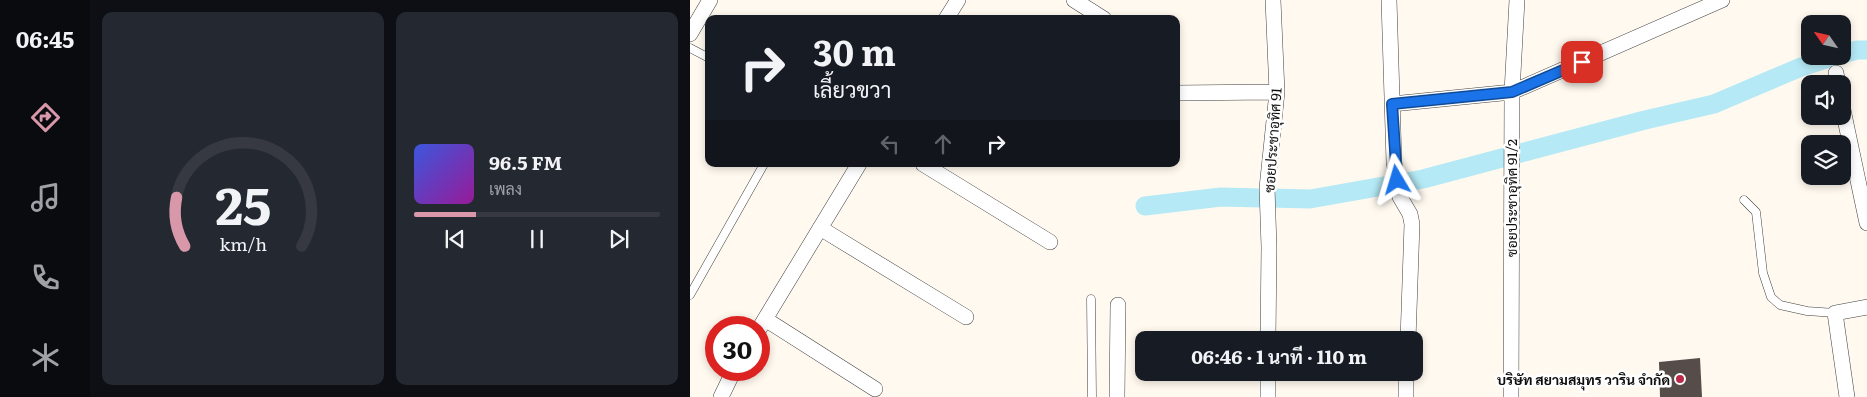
<!DOCTYPE html>
<html lang="th">
<meta charset="utf-8">
<style>
body{margin:0;font-family:Literata,Sarabun,serif;background:#242831;color:#f1f3f6;height:100vh;display:flex;flex-direction:column;font-size:19px;white-space:nowrap}
*{box-sizing:border-box;margin:0}
p{font-size:16px;color:#9ea1a6}
.icon{flex:none;width:28px;height:28px;fill:none;stroke:currentColor;stroke-width:2;stroke-linecap:round;stroke-linejoin:round}
.map{position:relative;flex:1;overflow:hidden}
.panel{display:flex;flex-direction:column;gap:12px;padding:12px;background:#0d0f14;width:600px}
.panel>*{flex:none}
.top-card{position:absolute;left:15px;top:15px;width:475px;height:152px;border-radius:10px;box-shadow:0 2px 8px #0003;background:#171b24;color:#f1f3f6;overflow:hidden}
.needle{width:32px;rotate:304deg}
.fabs{position:absolute;left:1111px;top:15px;display:grid;gap:10px}
.fabs a{display:grid;place-items:center;width:50px;height:50px;border-radius:10px;background:#171b24;box-shadow:0 2px 8px #0003;font-size:25px}
.speed{position:absolute;left:15px;top:316px;display:flex;gap:10px;font-size:25px;font-weight:700;text-align:center}
.speed>*{display:grid;place-content:center;width:65px;height:65px;border-radius:50%;background:#171b24;box-shadow:0 2px 8px #0003;line-height:1}
.speed .limit{border:8px solid #d22;background:#fff;color:#111}
.pin{position:absolute;display:grid;place-items:center;width:42px;height:42px;color:#fff;margin:-21px;border-radius:10px;box-shadow:0 2px 8px #0006}
.me{position:absolute;width:55px;margin:-28px;rotate:353deg;stroke-linejoin:round;filter:drop-shadow(0 0 4px #0008)}
.turn{display:flex;align-items:center;gap:18px;height:105px;padding:0 25px;font-size:22px}
.turn .icon{width:65px;height:65px;stroke-width:2.5}
.turn b{display:block;font-size:35px;line-height:42px}
.lanes{display:flex;align-items:center;height:48px;padding:0 25px;background:#0003;justify-content:center;gap:25px;direction:ltr}
.lanes .off{opacity:.35}
.panel .tile{flex:1;display:flex;flex-direction:column;justify-content:center;gap:8px;min-width:0;padding:0 18px;border-radius:10px;background:#242831}
.panel .dial{align-items:center;gap:0}
.dial svg{height:130px;overflow:visible;fill:none;stroke:#363941;stroke-width:7;stroke-linecap:round;text-anchor:middle}
.dial text{fill:#f1f3f6;stroke:none}
.song{display:flex;align-items:center;gap:15px}
.cover{width:60px;height:60px;border-radius:8px;background:linear-gradient(135deg,hsl(230 70% 55%),hsl(300 70% 35%))}
.played{height:5px;border-radius:2px;background:linear-gradient(90deg,#d998a9 25%,#363941 25%)}
.keys{display:flex;justify-content:space-around;direction:ltr}
.panel .tiles{flex:1;display:grid;gap:12px;grid-template-columns:repeat(2,1fr)}
.trip{position:absolute;left:445px;top:331px;width:288px;height:50px;border-radius:10px;background:#171b24;box-shadow:0 2px 8px #0003;font-weight:700;line-height:50px;text-align:center}
main{display:flex;flex:1;min-height:0}
.tabs{display:flex;flex-direction:column;width:90px;justify-content:space-around;align-items:center;background:#090b0e;color:#9ea1a6}
.tabs .icon{width:35px;height:35px}
.tabs .on{color:#d998a9}
.tabs b{font-size:22px;color:#f1f3f6}
.map>svg:first-child{display:block}
.lines{fill:none;stroke-linecap:round;stroke-linejoin:round}
.canal{stroke:#b4e9f5;stroke-width:19}
.building{fill:#564d4a}
.lane-casing{stroke:#414141;stroke-width:9}
.street-casing{stroke:#414141;stroke-width:16}
.lane{stroke:#fff;stroke-width:8}
.street{stroke:#fff;stroke-width:15}
.route-casing{stroke:#114b97;stroke-width:12}
.route{stroke:#1a73e8;stroke-width:9}
.poi-dot{fill:#bc284a;stroke:#fff;stroke-width:2}
.labels{text-anchor:middle;dominant-baseline:central;stroke-width:5;stroke-linejoin:round;paint-order:stroke}
.street-label{font-size:14px;fill:#0e0e0e;stroke:#fff}
.poi-label{font-size:14px;font-weight:bold;fill:#0e0e0e;stroke:#fff;text-anchor:end}
</style>
<main>
<nav class="tabs">
<b>06:45</b>
<svg class="icon on" aria-label="directions" viewBox="0 0 24 24"><path d="M12 3l9 9-9 9-9-9zM9 14v-3h6M13 9l2 2-2 2"/></svg>
<svg class="icon" aria-label="music" viewBox="0 0 24 24"><path d="M9 18V5l10-2v13"/><circle cx="6" cy="18" r="3"/><circle cx="16" cy="16" r="3"/></svg>
<svg class="icon" aria-label="phone" viewBox="0 0 24 24"><path d="M5 4h4l2 5-3 2q2 4 5 5l2-3 5 2v4C11 20 4 13 5 4z"/></svg>
<svg class="icon" aria-label="climate" viewBox="0 0 24 24"><path d="M12 3v18M4 7l16 10M4 17L20 7"/></svg>
</nav>
<section class="panel">
<div class="tiles">
<div class="tile dial"><svg viewBox="0 0 100 80">
<path d="M14 69A42 42 0 1 1 86 69"/>
<path d="M14 69A42 42 0 0 1 9 39" stroke="#d998a9"/>
<text x="50" y="56" font-size="32" font-weight="700">25</text>
<text x="50" y="72" font-size="11">km/h</text>
</svg></div>
<div class="tile">
<div class="song"><i class="cover"></i><div><b>96.5 FM</b><p>เพลง</p></div></div>
<div class="played"></div>
<div class="keys"><svg class="icon" aria-label="previous" viewBox="0 0 24 24"><path d="M18 5L8 12l10 7zM5 5v14"/></svg><svg class="icon" aria-label="pause" viewBox="0 0 24 24"><path d="M8 5v14M16 5v14"/></svg><svg class="icon" aria-label="next" viewBox="0 0 24 24"><path d="M6 5l10 7-10 7zM19 5v14"/></svg></div>
</div>
</div>
</section>
<div class="map">
<svg width="1177" height="397" viewBox="0 0 1177 397">
<rect width="100%" height="100%" fill="#fff9ef"/>
<g class="lines">
<!-- canal -->
<path class="canal" d="M1152,54L1167,50H1177
M455,206L531,197L620,199L733,179L955,120L1024,104L1111,67L1146,56"/>
</g>
<!-- building -->
<path class="building" d="M1010,358L1012,397H970L969,362Z"/>
<g class="lines">
<!-- lane casing -->
<g class="lane-casing">
<path id="lane" d="M0,48L19,58
M1054,200L1066,212L1073,273L1081,297L1090,305L1117,311L1145,313
M0,295L74,164
M401,299L402,397"/>
</g>
<!-- street casing -->
<g class="street-casing">
<path id="street" d="M384,0L414,19
M699,0L704,162L710,197L720,214L722,224L718,340
M256,19L268,0
M0,34L20,0
M1146,73L1148,84
M486,93L587,92
M702,104L822,92L1032,0
M1152,105L1177,223
M233,164L360,242
M130,228L276,317
M75,319L185,389
M69,329L169,164
M578,340L579,247L577,188L587,92L583,0
M31,397L44,370
M427,397L428,305
M578,397V372
M716,397V372
M821,397L822,92L827,0
M1157,397L1145,313L1177,307"/>
</g>
<!-- lane -->
<use href="#lane" class="lane"/>
<!-- street -->
<use href="#street" class="street"/>
</g>
<g class="lines">
<!-- route casing -->
<g class="route-casing">
<path id="route" d="M707,180L702,104L822,92L892,62"/>
</g>
<!-- route -->
<use href="#route" class="route"/>
</g>
<!-- markers -->
<circle class="poi-dot" cx="990" cy="379" r="5"/>
<g class="labels">
<!-- street labels -->
<g class="street-label">
<text transform="translate(582 140) rotate(-86)">ซอยประชาอุทิศ 91</text>
<text transform="translate(821 198) rotate(-90)">ซอยประชาอุทิศ 91/2</text>
</g>
<!-- poi labels -->
<g class="poi-label">
<text x="980" y="379">บริษัท สยามสมุทร วาริน จำกัด</text>
</g>
</g>
</svg>
<div class="fabs">
<a><svg class="needle" viewBox="-14 -14 28 28"><path d="M0-13l5 13h-10z" fill="#e53935"/><path d="M0 13l5-13h-10z" fill="#9ea1a6"/></svg></a>
<a><svg class="icon" aria-label="sound" viewBox="0 0 24 24"><path d="M4 9h4l5-4v14l-5-4H4zM17 9q2 3 0 6"/></svg></a>
<a><svg class="icon" aria-label="layers" viewBox="0 0 24 24"><path d="M12 4l9 5-9 5-9-5zM3 14l9 5 9-5"/></svg></a>
</div>
<div class="speed"><div class="limit">30</div></div>
<div class="pin" style="left:892px;top:62px;background:#d93025"><svg class="icon" aria-label="arrive" viewBox="0 0 24 24"><path d="M6 21V4h12l-3 4 3 4H6"/></svg></div>
<svg class="me" style="left:707px;top:180px" viewBox="-20 -20 40 40"><path d="M0-17L14 15 0 8-14 15z" fill="#1a73e8" stroke="#fff" stroke-width="4"/></svg>
<div class="trip">06:46 · 1 นาที · 110 m</div>
<div class="top-card">
<div class="turn"><svg class="icon" aria-label="right" viewBox="0 0 24 24"><path d="M7 20v-9h11M14 6l5 5-5 5"/></svg><div><b>30 m</b>เลี้ยวขวา</div></div>
<div class="lanes"><svg class="icon off" aria-label="left" viewBox="0 0 24 24"><path d="M17 20v-9H6M10 6l-5 5 5 5"/></svg><svg class="icon off" aria-label="ahead" viewBox="0 0 24 24"><path d="M12 20V5M6 11l6-6 6 6"/></svg><svg class="icon" aria-label="right" viewBox="0 0 24 24"><path d="M7 20v-9h11M14 6l5 5-5 5"/></svg></div>
</div>
</div>
</main>
